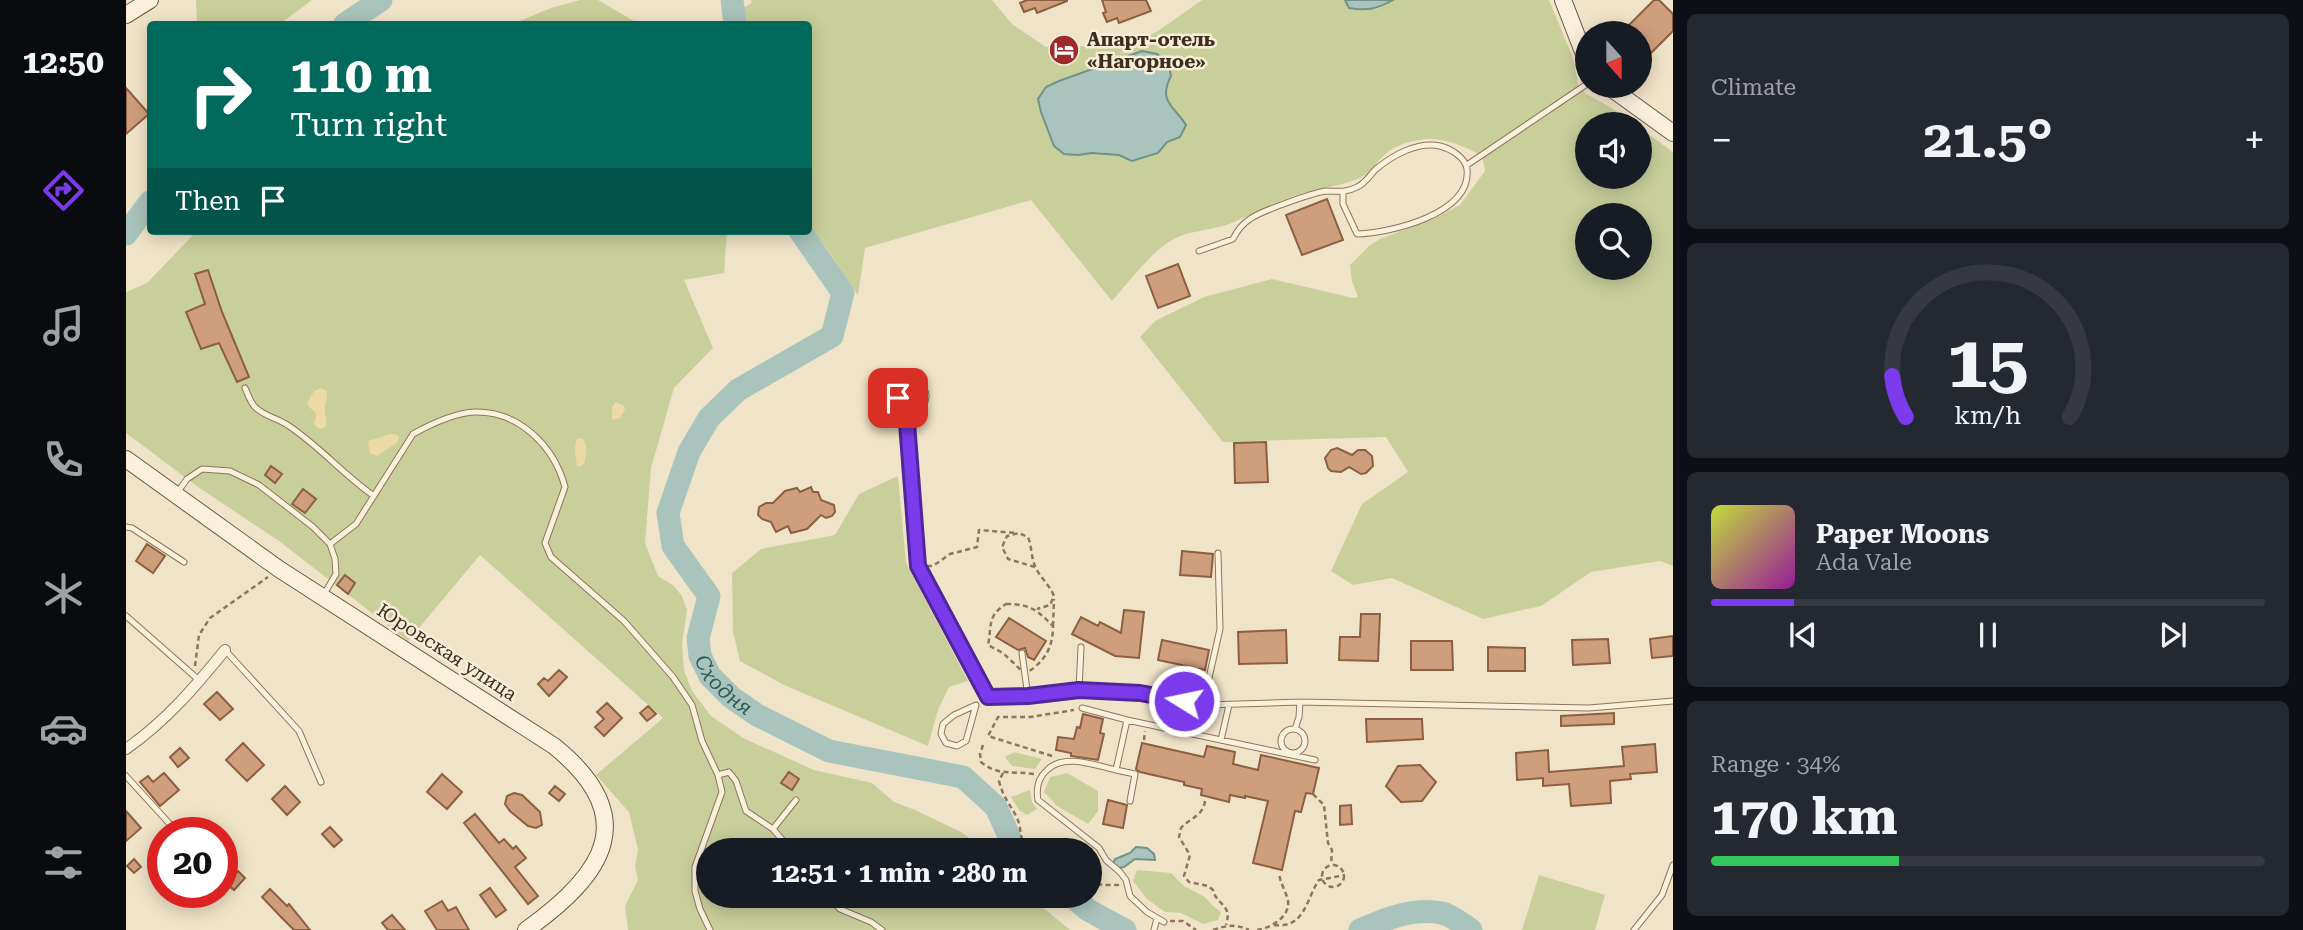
<!DOCTYPE html>
<meta charset="utf-8">
<style>
body{margin:0;font-family:"Roboto Serif",serif;background:#242831;color:#f1f3f6;height:100vh;display:flex;flex-direction:column;font-size:26px;white-space:nowrap}
*{box-sizing:border-box;margin:0}
p{font-size:23px;color:#9ea1a6}
.icon{flex:none;width:38px;height:38px;fill:none;stroke:currentColor;stroke-width:2;stroke-linecap:round;stroke-linejoin:round}
.map{position:relative;flex:1;overflow:hidden}
.details{display:flex;flex-direction:column;gap:14px;padding:14px;background:#0d0f14;width:630px}
.details>*{flex:none}
.banner{position:absolute;left:21px;top:21px;width:665px;height:214px;border-radius:7px;box-shadow:0 4px 18px #0003;background:#00695c;color:#fff;overflow:hidden}
.needle{width:46px;rotate:159deg}
.tools{position:absolute;left:1449px;top:21px;display:grid;gap:14px}
.tools a{display:grid;place-items:center;width:77px;height:77px;border-radius:50%;background:#171b24;box-shadow:0 4px 18px #0003;font-size:35px}
.speed{position:absolute;left:21px;top:817px;display:flex;gap:14px;font-size:35px;font-weight:700;text-align:center}
.speed>*{display:grid;place-content:center;width:91px;height:91px;border-radius:50%;background:#171b24;box-shadow:0 4px 18px #0003;line-height:1}
.speed .limit{border:10px solid #d22;background:#fff;color:#111}
.pin{position:absolute;display:grid;place-items:center;width:60px;height:60px;color:#fff;margin:-30px;border-radius:14px;box-shadow:0 4px 10px #0006}
.me{position:absolute;width:77px;margin:-38px;rotate:280deg;stroke-linejoin:round;filter:drop-shadow(0 0 5px #0008)}
.turn{display:flex;align-items:center;gap:24px;height:147px;padding:0 28px;font-size:32px}
.turn .icon{width:91px;height:91px;stroke-width:2.5}
.turn b{display:block;font-size:49px;line-height:60px}
.then{display:flex;align-items:center;height:66px;padding:0 28px;background:#0003;gap:14px;font-size:26px}
.big{font-size:52px;font-weight:700;line-height:1.1}
.details .widget{flex:1;display:flex;flex-direction:column;justify-content:center;gap:10px;min-width:0;padding:0 24px;border-radius:10px;background:#242831}
.details .dial{align-items:center;gap:0}
.dial svg{height:182px;overflow:visible;fill:none;stroke:#363941;stroke-width:7;stroke-linecap:round;text-anchor:middle}
.dial text{fill:#f1f3f6;stroke:none}
.song{display:flex;align-items:center;gap:21px}
.cover{width:84px;height:84px;border-radius:10px;background:linear-gradient(135deg,hsl(70 70% 55%),hsl(300 70% 35%))}
.played{height:7px;border-radius:4px;background:linear-gradient(90deg,#7c3aed 15%,#363941 15%)}
.keys{display:flex;justify-content:space-around;direction:ltr}
.heat{display:flex;justify-content:space-between;align-items:center;font-size:38px;direction:ltr}
.charge{height:10px;border-radius:5px;background:linear-gradient(90deg,#34c759 34%,#363941 0)}
.trip{position:absolute;left:570px;top:838px;width:406px;height:70px;border-radius:35px;background:#171b24;box-shadow:0 4px 18px #0003;font-weight:700;line-height:70px;text-align:center}
main{display:flex;flex:1;min-height:0}
.tabs{display:flex;flex-direction:column;width:126px;justify-content:space-around;align-items:center;background:#090b0e;color:#9ea1a6}
.tabs .icon{width:49px;height:49px}
.tabs .active{color:#7c3aed}
.tabs b{font-size:32px;color:#f1f3f6}
.map>svg:first-child{display:block}
.green{fill:#c9cf9b;fill-rule:evenodd}
.sand{fill:#ecd9a5}
.water{fill:#a9c4bc;stroke:#6f938a;stroke-width:2}
.lines{fill:none;stroke-linecap:round;stroke-linejoin:round}
.river{stroke:#a9c4bc;stroke-width:23}
.building{fill:#cf9f7d;stroke:#8d5f41;stroke-width:2}
.lane-casing{stroke:#8d765c;stroke-width:7}
.street-casing{stroke:#8d765c;stroke-width:12}
.secondary-casing{stroke:#6f573f;stroke-width:18}
.path{stroke:#8d765c;stroke-width:2.5;stroke-dasharray:5 3.5;stroke-linecap:butt}
.lane{stroke:#faf1dc;stroke-width:5}
.street{stroke:#faf1dc;stroke-width:10}
.secondary{stroke:#faf1dc;stroke-width:16}
.route-casing{stroke:#51269a;stroke-width:18}
.route{stroke:#7c3aed;stroke-width:12}
.labels{text-anchor:middle;dominant-baseline:central;stroke-width:5;stroke-linejoin:round;paint-order:stroke}
.poi-label{font-size:19px;font-weight:bold;fill:#3d2e20;stroke:#f7eed8;text-anchor:start}
.street-label{font-size:19px;fill:#3d2e20;stroke:#f7eed8}
.water-label{font-size:21px;font-style:italic;fill:#2f5d5a;stroke:#f7eed8}
</style>
<main>
<nav class="tabs">
<b>12:50</b>
<svg class="icon active" aria-label="directions" viewBox="0 0 24 24"><path d="M12 3l9 9-9 9-9-9zM9 14v-3h6M13 9l2 2-2 2"/></svg>
<svg class="icon" aria-label="music" viewBox="0 0 24 24"><path d="M9 18V5l10-2v13"/><circle cx="6" cy="18" r="3"/><circle cx="16" cy="16" r="3"/></svg>
<svg class="icon" aria-label="phone" viewBox="0 0 24 24"><path d="M5 4h4l2 5-3 2q2 4 5 5l2-3 5 2v4C11 20 4 13 5 4z"/></svg>
<svg class="icon" aria-label="climate" viewBox="0 0 24 24"><path d="M12 3v18M4 7l16 10M4 17L20 7"/></svg>
<svg class="icon" aria-label="car" viewBox="0 0 24 24"><path d="M5 17H2v-5l4-1 3-4h7l3 4 3 1v5h-3M9 17h6M6 11h13"/><circle cx="7" cy="17" r="2"/><circle cx="17" cy="17" r="2"/></svg>
<svg class="icon" aria-label="filters" viewBox="0 0 24 24"><path d="M4 7h16M4 17h16"/><circle cx="9" cy="7" r="2"/><circle cx="15" cy="17" r="2"/></svg>
</nav>
<div class="map">
<svg width="1547" height="930" viewBox="0 0 1547 930">
<rect width="100%" height="100%" fill="#f0e4c8"/>
<!-- green -->
<path class="green" d="M70,0H186L154,24H71Z
M454,0H472L513,24H387L425,8Z
M625,0H866L886,24L920,47L977,46L1020,37L1032,31L1076,0H1219L1223,8L1251,9L1267,0H1423L1447,58L1452,84L1460,94L1484,107L1509,124H1461V177H1514V128L1547,152V566L1534,561L1465,572L1415,606L1357,619L1266,578L1227,585L1205,571L1236,504L1282,472L1260,437L1097,442L1014,337L1029,321L1078,297L1146,279L1227,298L1232,297L1226,281L1224,265L1243,246L1254,239L1309,218L1334,205L1359,171L1356,156C1341,147 1319,138 1301,139C1277,142 1265,146 1250,164C1245,169 1241,175 1234,178C1212,187 1189,189 1167,196C1144,204 1124,216 1103,224C1084,231 1063,230 1046,240C1024,253 1002,283 986,301L905,200L739,248L732,295L699,246L683,227L682,24H615L613,10L626,3ZM975,67L1039,88L1041,102L1052,113L1054,137L1041,142L1032,153L1006,161L993,155L966,153L952,155L928,146L915,112L960,71ZM1461,215H1514V268H1461Z
M71,231H601L598,273L558,280L587,348L548,388L525,468L519,543L532,576L547,585L556,596L561,610L556,644L558,670L566,691L585,716L617,738L688,770L746,783L768,802L789,810L835,832L859,850H583V896H903L944,930H502L499,906L512,880L509,866L512,850L503,812L470,775L537,718L354,555L282,641L153,541L72,487L0,433V292L21,283Z
M772,476L780,563L842,681L823,687L812,710L802,746L658,685L614,661L607,632L606,573L635,549L709,535L733,494Z
M888,752L916,759L909,769L886,766L879,757Z
M941,773L972,791V811L962,824L931,806L918,792L924,777Z
M904,790L906,802L911,809L901,815L893,810L885,797Z
M1011,870L1045,873L1058,886L1079,897L1087,906L1095,912L1092,920L1077,924L1055,913L1039,912L1021,899L1007,881Z
M1413,875L1479,895L1469,930H1396Z"/>
<!-- sand -->
<path class="sand" d="M195,388L201,391C202,397 200,400 199,406C198,413 201,420 200,427L193,429L188,424C193,407 187,415 181,403L188,391Z
M490,402L498,406L499,410L494,418L486,420V407Z
M265,434L272,435L273,438L271,443L251,456L244,453L242,441Z
M455,438C463,443 460,455 458,464L452,467C449,461 448,445 451,439Z"/>
<!-- water -->
<path class="water" d="M1219,0H1267C1251,9 1241,11 1223,8Z
M1016,51L1031,54L1042,62L1045,76C1032,101 1047,105 1060,125L1054,137L1041,142L1032,153L1006,161L993,155L966,153L952,155L938,154L928,146L915,112L912,99L920,87L933,81Z
M1010,847L1021,848L1028,854L1029,860L1009,859L998,867L991,868L987,864L989,859L1004,853Z"/>
<g class="lines">
<!-- river -->
<g class="river">
<path d="M606,0L609,24"/>
<path d="M219,24L255,0"/>
<path id="s1" d="M674,231L717,293L706,336L612,390L583,418L563,452L542,513L547,546L583,596L572,638L574,656L584,676L605,697L631,715L703,751L837,777L870,807L888,847L893,850"/>
<path d="M0,234L24,202"/>
<path d="M946,896L962,910L999,930"/>
<path d="M1234,930C1259,919 1288,907 1316,913C1326,915 1337,925 1345,930"/>
</g>
</g>
<!-- building -->
<path class="building" d="M901,0H941V1L911,13L909,8L898,12L894,3Z
M976,0H1020L1025,11L993,23L991,18L981,22L977,13L980,12Z
M1528,0H1533L1547,14V31L1520,58L1514,52V33H1495Z
M0,88L23,114L0,134Z
M1201,199L1217,240L1176,255L1160,215Z
M1052,264L1064,296L1032,308L1020,276Z
M82,270L96,312L123,377L111,382L93,343L75,349L60,312L79,304L69,274Z
M1140,442L1142,482L1109,483L1108,443Z
M1211,448L1226,455L1232,450H1239L1246,456L1247,466L1240,473L1235,474L1223,467L1215,472L1205,471L1202,468L1199,458L1205,450Z
M145,466L156,474L149,483L139,475Z
M685,487L687,492H692L695,500L708,505L709,512L706,516L700,518L695,515L681,529L665,533L662,526L650,532L645,522L636,519L632,515L633,507L640,503H647L659,491L671,488L674,492Z
M177,489L190,499L179,513L166,504Z
M21,544L39,556L27,573L10,561Z
M1056,551L1087,554L1085,577L1054,575Z
M219,575L229,583L222,594L211,585Z
M998,610L1018,612L1013,658L989,656L946,634L955,617L972,626L974,622L995,633Z
M1235,614H1254L1252,661L1213,660L1214,637H1234Z
M883,618L920,641L908,660L902,657L899,648L892,650L870,637Z
M1160,630L1161,663L1113,664L1112,632Z
M1547,636V656L1526,658L1524,639Z
M1482,639L1484,663L1447,665L1446,640Z
M1036,640L1083,650L1079,670L1032,660Z
M1285,641H1326L1327,670H1285Z
M1362,647L1399,648V671H1362Z
M433,670L441,677L423,696L412,684L418,678L422,681Z
M91,692L107,709L94,720L78,704Z
M481,703L496,718L478,736L469,727L478,719L471,712Z
M522,706L530,714L521,721L514,713Z
M1488,713V724L1435,726V716Z
M957,714L977,719L974,733L978,734L972,760L945,756V753L930,750L932,737L948,739L951,727L954,728Z
M1240,719H1296L1297,739L1241,742Z
M117,743L138,765L121,781L100,760Z
M1016,743L1078,757L1081,746L1109,752L1107,764L1132,770L1135,755L1193,768L1187,794L1180,793L1175,812L1169,811L1156,870L1127,863L1142,801L1119,796V798L1104,795L1103,802L1075,795L1076,789L1058,785V782L1014,772L1010,769Z
M1529,744L1531,772L1504,774L1505,779L1484,781L1485,803L1445,806L1443,784L1417,786V778L1391,780L1390,753L1422,750L1423,772L1498,766L1496,747Z
M54,748L63,758L52,767L44,757Z
M1294,765L1310,782L1296,801L1275,802L1260,786L1272,766Z
M663,772L673,779L666,790L655,783Z
M38,773L53,790L34,806L14,782L22,776L27,782Z
M316,774L336,792L321,809L301,792Z
M159,786L174,802L161,815L146,799Z
M429,786L439,794L433,801L423,793Z
M388,793L396,795L414,812L416,825L410,828L402,826L384,811L379,804L381,796Z
M982,800L1001,805L997,828L977,824Z
M1225,805L1226,824L1214,825V806Z
M0,811L15,828L0,841Z
M349,814L373,843L378,839L387,849L390,846L400,858L389,867L412,896L402,904L338,823Z
M204,827L216,840L208,847L196,834Z
M8,859L15,867L8,873L1,866Z
M112,871L119,878L108,890L100,883Z
M364,888L380,910L370,917L354,895Z
M144,889L161,906L163,904L184,930H168L156,918L136,897Z
M316,901L322,911L330,907L343,930H311L299,911Z
M266,915L279,930H262L256,923Z"/>
<g class="lines">
<!-- lane casing -->
<g class="lane-casing">
<path id="lane" d="M1341,165L1461,84
M1073,251L1107,239C1111,231 1116,224 1124,219C1135,211 1186,193 1200,191C1211,191 1220,193 1231,187C1239,184 1244,175 1250,169C1267,155 1292,141 1314,146C1325,149 1339,157 1341,169C1346,214 1264,233 1231,234L1217,204V192
M772 396a14 14 0 1 1 28 0a14 14 0 1 1-28 0Z
M119,388C122,394 124,402 129,407C139,417 152,418 163,426C193,446 218,475 248,496
M780,410L792,566L862,697H902L953,690L1014,693L1080,705L1174,702L1463,708L1547,701
M51,493L61,479L76,469L104,471L133,485L187,527L204,544L209,559L210,574L198,594
M0,527L6,528L58,562
M204,544L230,524L287,434C305,424 328,413 349,412C393,411 428,446 439,487L419,543L425,557L498,621L547,677L566,705L576,741L592,775L596,792L569,867V891L574,909L584,930
M0,616L74,681
M99,650L173,731L195,782
M896,653L902,697
M953,690L955,647
M850,705L840,741L831,746L820,743L815,734L817,724L828,715Z
M1080,705V691L1094,629L1092,553
M956,708L1001,720L1189,760
M1001,720L990,770C968,765 938,753 921,770C912,778 910,789 912,800L973,848L980,860L994,872L1000,880L1004,896L1021,912L1038,922
M1155 741a12 12 0 1 1 24 0a12 12 0 1 1-24 0Z
M1169,729L1173,717L1174,702
M1095,740L1103,705
M990,770L1009,774L1004,801
M592,775L603,772L610,781L620,811L647,829L665,850
M0,776L52,833
M647,829L670,800
M701,896L714,909L745,922L756,930
M1028,930L1031,918
M1508,930L1536,895L1547,865"/>
</g>
<!-- street casing -->
<g class="street-casing">
<path id="street" d="M0,749C40,721 69,687 99,650"/>
</g>
<!-- secondary casing -->
<g class="secondary-casing">
<path id="secondary" d="M1437,0L1461,62
M0,15L24,0
M1482,86L1547,133
M0,459L153,569L428,746C516,817 479,874 400,930"/>
</g>
<!-- path -->
<path class="path" d="M801,566H807L824,554L851,547L853,530L890,533
M909,567L882,559L876,547L881,536L893,533L902,537C906,547 905,557 909,566C912,575 923,584 928,596L924,605L911,609
M880,604C904,604 910,609 927,626C927,649 918,662 899,674L877,653L862,645C866,625 861,616 880,604Z
M927,626L928,599
M69,666L73,635L84,618L142,577
M1018,740L1019,731
M857,745L854,754L855,762C871,776 888,771 908,774
M926,756L862,736L872,717H904L948,710
M877,773L873,781C878,800 884,803 891,818C897,831 891,837 903,850
M1187,794L1198,805L1202,843L1206,850L1205,864
M1079,801C1077,816 1064,818 1055,828L1053,837L1064,855L1058,876L1063,882L1082,886L1087,890C1090,905 1107,904 1100,925
M1196 876a11 11 0 1 1 22 0a11 11 0 1 1-22 0Z
M964,879L976,885H994
M1044,921H1057L1070,930
M1148,925C1179,929 1180,899 1193,880L1219,875
M1087,930C1101,925 1110,924 1123,930
M1131,930C1145,928 1164,917 1162,901C1160,891 1154,883 1153,873"/>
<!-- lane -->
<use href="#lane" class="lane"/>
<!-- street -->
<use href="#street" class="street"/>
<!-- secondary -->
<use href="#secondary" class="secondary"/>
</g>
<g class="lines">
<!-- route casing -->
<g class="route-casing">
<path id="route" d="M772,398L780,410L792,566L862,697L902,696L953,690L1014,693L1058,701"/>
</g>
<!-- route -->
<use href="#route" class="route"/>
</g>
<!-- icons -->
<defs>
<g id="hotel-disc" transform="scale(1.575)"><circle r="9.5" fill="#9e2a2b" stroke="#f7eed8"/><path d="M-6-4.5h1.5V1H6V5H4.5V3h-9V5H-6ZM-4 0a1.8 1.8 0 1 1 3.6 0ZM.5 0V-2.5h3Q6-2.5 6 0Z" fill="#fff"/></g>
</defs>
<g fill-rule="evenodd">
<use href="#hotel-disc" x="938" y="50"/>
</g>
<g class="labels">
<!-- poi labels -->
<g class="poi-label">
<text x="961" y="39">Апарт-отель<tspan x="961" dy="22">«Нагорное»</tspan></text>
</g>
<!-- street labels -->
<g class="street-label">
<text transform="translate(321 652) rotate(33)">Юровская улица</text>
</g>
<!-- water labels -->
<g class="water-label">
<text stroke="none"><textPath href="#s1" startOffset="567">Сходня</textPath></text>
</g>
</g>
</svg>
<div class="tools">
<a><svg class="needle" viewBox="-14 -14 28 28"><path d="M0-13l5 13h-10z" fill="#e53935"/><path d="M0 13l5-13h-10z" fill="#9ea1a6"/></svg></a>
<a><svg class="icon" aria-label="sound" viewBox="0 0 24 24"><path d="M4 9h4l5-4v14l-5-4H4zM17 9q2 3 0 6"/></svg></a>
<a><svg class="icon" aria-label="search" viewBox="0 0 24 24"><circle cx="10" cy="10" r="6"/><path d="M15 15l6 6"/></svg></a>
</div>
<div class="speed"><div class="limit">20</div></div>
<div class="pin" style="left:772px;top:398px;background:#d93025"><svg class="icon" aria-label="arrive" viewBox="0 0 24 24"><path d="M6 21V4h12l-3 4 3 4H6"/></svg></div>
<svg class="me" style="left:1058px;top:701px" viewBox="-20 -20 40 40"><circle r="17" fill="#7c3aed" stroke="#fff" stroke-width="3"/><path d="M0-11L8 9 0 5-8 9z" fill="#fff"/></svg>
<div class="trip">12:51 · 1 min · 280 m</div>
<div class="banner">
<div class="turn"><svg class="icon" aria-label="right" viewBox="0 0 24 24"><path d="M7 20v-9h11M14 6l5 5-5 5"/></svg><div><b>110 m</b>Turn right</div></div>
<div class="then">Then<svg class="icon" aria-label="arrive" viewBox="0 0 24 24"><path d="M6 21V4h12l-3 4 3 4H6"/></svg></div>
</div>
</div>
<section class="details">
<div class="widget"><p>Climate</p>
<div class="heat"><a>−</a><b class="big">21.5°</b><a>+</a></div>
</div>
<div class="widget dial"><svg viewBox="0 0 100 80">
<path d="M14 69A42 42 0 1 1 86 69"/>
<path d="M14 69A42 42 0 0 1 8 51" stroke="#7c3aed"/>
<text x="50" y="56" font-size="32" font-weight="700">15</text>
<text x="50" y="72" font-size="11">km/h</text>
</svg></div>
<div class="widget">
<div class="song"><i class="cover"></i><div><b>Paper Moons</b><p>Ada Vale</p></div></div>
<div class="played"></div>
<div class="keys"><svg class="icon" aria-label="previous" viewBox="0 0 24 24"><path d="M18 5L8 12l10 7zM5 5v14"/></svg><svg class="icon" aria-label="pause" viewBox="0 0 24 24"><path d="M8 5v14M16 5v14"/></svg><svg class="icon" aria-label="next" viewBox="0 0 24 24"><path d="M6 5l10 7-10 7zM19 5v14"/></svg></div>
</div>
<div class="widget"><p>Range · 34%</p><b class="big">170 km</b><div class="charge"></div></div>
</section>
</main>
